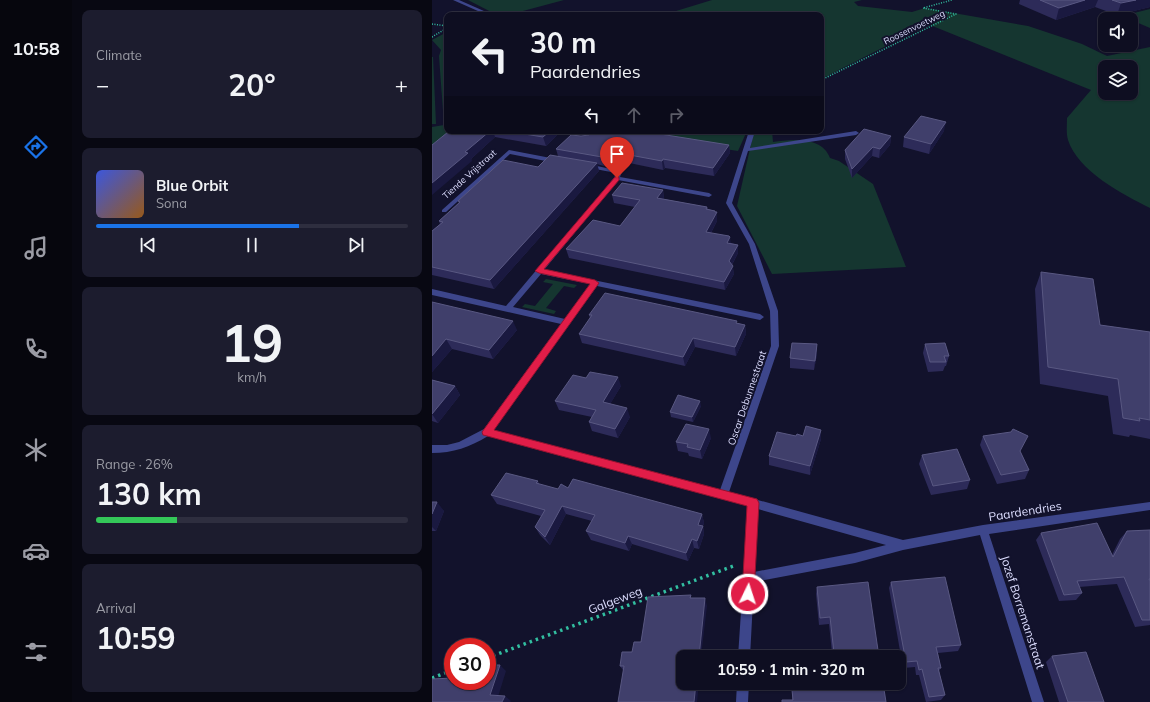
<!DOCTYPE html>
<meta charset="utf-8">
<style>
body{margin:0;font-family:Mulish,sans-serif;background:#1c1c2e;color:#f1f3f6;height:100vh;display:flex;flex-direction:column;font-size:15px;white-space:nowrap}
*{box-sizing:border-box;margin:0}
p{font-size:13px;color:#9b9ca5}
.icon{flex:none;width:22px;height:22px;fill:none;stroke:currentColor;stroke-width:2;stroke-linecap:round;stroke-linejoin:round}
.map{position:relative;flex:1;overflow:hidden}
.drawer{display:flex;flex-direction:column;gap:10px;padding:10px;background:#080812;width:360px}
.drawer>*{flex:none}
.hud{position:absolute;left:12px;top:12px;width:380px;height:122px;border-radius:8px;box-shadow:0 1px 3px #0004,0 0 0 1px #2e2e3f;background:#0e0e21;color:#f1f3f6;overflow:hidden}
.buttons{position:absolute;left:666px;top:12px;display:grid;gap:8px}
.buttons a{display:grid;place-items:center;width:40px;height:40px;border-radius:8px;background:#0e0e21;box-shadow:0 1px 3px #0004,0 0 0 1px #2e2e3f;font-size:20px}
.speed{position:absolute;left:12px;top:638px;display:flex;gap:8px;font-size:20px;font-weight:700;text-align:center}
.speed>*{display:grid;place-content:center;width:52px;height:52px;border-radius:50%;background:#0e0e21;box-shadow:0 1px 3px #0004,0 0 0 1px #2e2e3f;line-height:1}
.speed .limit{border:6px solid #d22;background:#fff;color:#111}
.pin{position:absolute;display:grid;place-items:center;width:34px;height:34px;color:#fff;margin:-41px -17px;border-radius:50% 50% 50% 0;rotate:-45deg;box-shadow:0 0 4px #0007}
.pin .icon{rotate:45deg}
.me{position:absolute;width:44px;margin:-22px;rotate:4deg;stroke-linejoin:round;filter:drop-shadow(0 0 3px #0008)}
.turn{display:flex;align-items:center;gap:14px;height:84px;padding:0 20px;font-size:18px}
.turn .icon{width:52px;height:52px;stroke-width:2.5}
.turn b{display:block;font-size:28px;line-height:34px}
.lanes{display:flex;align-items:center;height:38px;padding:0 20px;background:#0003;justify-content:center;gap:20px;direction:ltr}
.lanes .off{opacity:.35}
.big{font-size:30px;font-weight:700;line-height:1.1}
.drawer .widget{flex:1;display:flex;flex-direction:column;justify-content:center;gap:6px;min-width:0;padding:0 14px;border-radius:8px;background:#1c1c2e}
.drawer .dial{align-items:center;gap:0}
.dial b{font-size:52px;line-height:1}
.song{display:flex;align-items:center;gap:12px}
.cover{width:48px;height:48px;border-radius:6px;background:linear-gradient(135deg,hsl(230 70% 55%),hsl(30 70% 35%))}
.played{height:4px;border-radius:2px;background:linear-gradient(90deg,#1a73e8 65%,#2e2e3f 65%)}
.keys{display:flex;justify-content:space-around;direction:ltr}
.heat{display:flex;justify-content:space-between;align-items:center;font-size:22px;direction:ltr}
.charge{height:6px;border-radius:3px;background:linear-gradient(90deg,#34c759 26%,#2e2e3f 0)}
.trip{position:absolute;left:244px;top:650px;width:230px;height:40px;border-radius:8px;background:#0e0e21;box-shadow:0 1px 3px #0004,0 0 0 1px #2e2e3f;font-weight:700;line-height:40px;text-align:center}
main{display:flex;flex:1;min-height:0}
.dock{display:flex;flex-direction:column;width:72px;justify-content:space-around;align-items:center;background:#06060d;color:#9b9ca5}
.dock .icon{width:28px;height:28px}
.dock .current{color:#1a73e8}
.dock b{font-size:18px;color:#f1f3f6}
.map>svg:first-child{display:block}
.green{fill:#153630;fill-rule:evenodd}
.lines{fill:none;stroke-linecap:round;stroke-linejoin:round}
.path-far1{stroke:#32bea0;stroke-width:1.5;stroke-dasharray:1 1.5;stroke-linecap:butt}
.path{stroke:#32bea0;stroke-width:3.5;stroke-dasharray:2.5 4;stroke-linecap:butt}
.minor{fill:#3d468b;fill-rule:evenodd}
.wall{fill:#2d2b59}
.shaded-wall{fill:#1a1940}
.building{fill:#403f6b;stroke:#595882}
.route{fill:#e11d48;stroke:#92132f}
.labels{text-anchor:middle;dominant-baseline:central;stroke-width:4;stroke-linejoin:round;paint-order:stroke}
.far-street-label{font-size:9px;fill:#dddeff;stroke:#12122c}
.street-label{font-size:10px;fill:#dddeff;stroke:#12122c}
.near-street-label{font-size:12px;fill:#dddeff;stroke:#12122c}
</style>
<main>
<nav class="dock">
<b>10:58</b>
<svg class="icon current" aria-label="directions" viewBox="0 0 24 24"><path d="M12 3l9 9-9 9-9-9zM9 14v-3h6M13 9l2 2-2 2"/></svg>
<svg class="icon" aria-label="music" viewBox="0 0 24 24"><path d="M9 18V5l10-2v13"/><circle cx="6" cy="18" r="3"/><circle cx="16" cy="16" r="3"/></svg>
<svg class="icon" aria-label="phone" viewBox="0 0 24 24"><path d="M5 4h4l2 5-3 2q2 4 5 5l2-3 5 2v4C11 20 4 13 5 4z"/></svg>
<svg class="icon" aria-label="climate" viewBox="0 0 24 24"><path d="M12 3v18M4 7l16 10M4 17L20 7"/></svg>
<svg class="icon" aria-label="car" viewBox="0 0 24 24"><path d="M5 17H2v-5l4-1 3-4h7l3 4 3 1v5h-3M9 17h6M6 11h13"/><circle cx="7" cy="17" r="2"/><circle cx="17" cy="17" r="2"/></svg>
<svg class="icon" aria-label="filters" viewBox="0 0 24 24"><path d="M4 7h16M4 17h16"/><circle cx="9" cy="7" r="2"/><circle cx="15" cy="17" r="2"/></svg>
</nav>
<section class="drawer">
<div class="widget"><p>Climate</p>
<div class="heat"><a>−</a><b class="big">20°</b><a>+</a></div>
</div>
<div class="widget">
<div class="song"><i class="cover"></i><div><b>Blue Orbit</b><p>Sona</p></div></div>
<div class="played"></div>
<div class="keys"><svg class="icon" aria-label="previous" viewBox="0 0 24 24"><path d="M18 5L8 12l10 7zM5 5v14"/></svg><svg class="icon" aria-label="pause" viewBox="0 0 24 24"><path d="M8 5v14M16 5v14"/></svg><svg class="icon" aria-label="next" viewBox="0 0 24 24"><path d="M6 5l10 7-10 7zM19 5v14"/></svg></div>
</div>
<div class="widget dial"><b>19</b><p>km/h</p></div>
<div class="widget"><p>Range · 26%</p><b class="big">130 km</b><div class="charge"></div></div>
<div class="widget"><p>Arrival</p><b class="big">10:59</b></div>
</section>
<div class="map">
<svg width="718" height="702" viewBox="0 0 718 702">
<rect width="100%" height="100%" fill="#12122c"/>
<!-- green -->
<path class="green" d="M36,0H132L76,15H65Z
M280,0H430L422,2L426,6L480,12L493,8L596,26L650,44L675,56L718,47V208C690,194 646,171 636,140C634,133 635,125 635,118L659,90L498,25L454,46L389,79V15H231ZM673,67H699V93H673Z
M718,9V28L690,16Z
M15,32V131H23L0,151V127L12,125L7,56L9,50L0,40Z
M0,57H1L4,124H0Z
M172,131H315L306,151Z
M322,131H340L341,142C360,139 390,136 398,158L407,161L441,184L474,267L340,274L305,206Z
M114,279L145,285L142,288L132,286L114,308L124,311L122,314L90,307L93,304L103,306L121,284L111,282Z"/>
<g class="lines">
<!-- path-far1 -->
<path class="path-far1" d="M0,24L15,26
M0,37L15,28
M389,80L524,14L491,8L520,0"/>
<!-- path -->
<path class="path" d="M55,658L304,565
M0,678L21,670"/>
<!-- minor -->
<path class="minor" d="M21,0H27L61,15H55Z
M317,131H323L318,148L424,131L427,133L424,135L316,151L300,203L323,244L346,311L347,346L297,492L471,540L551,525L718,502V510L557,534L612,702H600L548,535L471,550L423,563L322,582L318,657H306L316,506L56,436C38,447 21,453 0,453V445H15L27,442L52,429L129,324L0,295V289L74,306L182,178L184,173L153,167V165L155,164L189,171L190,172L188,177L277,193L280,195L277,197L186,180L112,270L328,314L332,317L328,320L165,286L61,430L288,490L339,346L338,311L317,244L294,203ZM109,274L158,284L133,319L81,307ZM326,509L454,545L423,553L322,572Z
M77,150L124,159L127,161L124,163L78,154L14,212H10V210Z
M305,683H317L316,702H304Z"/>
</g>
<!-- wall -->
<path class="wall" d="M588,0H718V7L685,15L663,7L624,20L587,4Z
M15,131H129L114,146L63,137L39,159L40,161L15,133L14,132Z
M512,131L497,154L471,147L472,137Z
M149,136L297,145L298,153L282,176L233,168L231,170L178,159L172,166L165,164L167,171L62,289L0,275V231L8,224L7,221L27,203L26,201L106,167L126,156L124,149Z
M459,136L458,145L447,158L440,156L420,178L413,159V150Z
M231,190L232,199L275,207L276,209L283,211L285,221L279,233L299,243L306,245V253L300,265L302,274L293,290L137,258L134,249L188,226L203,207L182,203L180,195Z
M609,272L668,325L718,332V439L698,435L697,437L681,434L676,396L608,384L603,289Z
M0,302L85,330L61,359L20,349L0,372Z
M157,315L305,323L313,325L314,334L304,356L263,347L253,366L150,343L147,334L158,318Z
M385,344V354L382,370L358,368V358Z
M493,344L517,356L514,366H513L511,371L496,372L491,353Z
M0,380L23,386L28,395L6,423L0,421Z
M189,386L178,404L198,417L186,438L160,431L157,422L160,417L127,410L123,401Z
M269,406L261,422L239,417L238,412Z
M364,436L389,439L378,475L337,465V456Z
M551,436L588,452L597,470L593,479L565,484L548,445Z
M279,438L270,459L257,456L256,453L246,451L244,442Z
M490,455L538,480L535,489L499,495L487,464Z
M106,481L107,484L126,489L136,488L270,514L272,523L271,526L272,534L267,549L262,548L256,561L200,544L197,551L159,540L154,531L160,521L134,514L118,545L108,535L103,527L109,516L65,504L59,495Z
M0,502L12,511L4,531H0Z
M718,530V625L703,627L685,584L647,587L650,593L644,600L627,601L604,540L609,533L680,555L688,539L695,531Z
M459,582L529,645L526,651L506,653L509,668L507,671L513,695L509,700L494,702L487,675H484L483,667L471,668L457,588Z
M385,587L447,657H392L393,653H400L397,624L387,625L384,594Z
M259,595V598L275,606L191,670L188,666L209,642Z
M620,656L672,702H627L614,662Z
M392,683H451L360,700V690H392Z"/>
<!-- shaded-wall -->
<path class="shaded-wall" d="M653,0H666L663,7L624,20L627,8Z
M704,0H718V7L685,15L689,3Z
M514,122L512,131L497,154L499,144Z
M58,131H61L63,137L39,159L40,161L0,195V183L33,152Z
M118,131H129L114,146L111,137Z
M459,136L458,145L447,158L448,149Z
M297,145L298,153L282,176L281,168Z
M441,147L440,156L420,178V169Z
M176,151L178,159L172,166L170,157Z
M231,159L233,168L231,170L230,161Z
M165,163L167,171L62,289L58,280Z
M231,190L232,199L226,207L225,198Z
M283,211L284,214L285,212V221L275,240L274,232Z
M298,237L299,246L295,243Z
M306,245V253L297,270V261Z
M301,266L302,274L293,290L292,282Z
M81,321L85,330L61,359L57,350Z
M313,325L314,334L304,356L303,347Z
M261,338L263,347L253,366L251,357Z
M14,339L20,349L0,372V356Z
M385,344V354L382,370L383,361Z
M186,377L189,386L174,411L171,402Z
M23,386L28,395L6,423L0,414Z
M268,401L269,406L261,422L260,417Z
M195,408L198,417L186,438L183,429Z
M277,429L279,438L270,459L268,450Z
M389,430V439L378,475V466Z
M5,502L12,511L4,531L0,527V514Z
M130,506L134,514L118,545L113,537Z
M270,514L272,523L271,526L272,534L267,549L265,541L266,525Z
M196,536L200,544L197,551L193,543Z
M260,539L262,548L256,561L254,553Z
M273,598L275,606L269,657H267Z
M68,665L74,671L65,700L58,695Z
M264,683H267L265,702H262Z
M73,696L79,701L78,702H70Z"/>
<!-- building -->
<path class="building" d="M608,0H653L627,8Z
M680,0H704L689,3Z
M489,116L514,122L499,144L472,137Z
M432,129L459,136L448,149L441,147L420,169L413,150Z
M15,131H58L33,152L36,153L0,183V145L16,132H14Z
M74,131H118L111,137Z
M161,131H209L297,145L281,168L231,159L230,161L176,151L170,157L124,149L139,135L149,136L157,135Z
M118,155L165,163L58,280L0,267V231L11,222L7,221L28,202L26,201L71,160L106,167Z
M190,183L231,190L225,198L275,207L274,209L283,211V212H285L274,232L297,236L298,237L295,243L306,245L297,261L301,266L292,282L134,249L161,220L188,226L208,200L180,195Z
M609,272L661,279L668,325L718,332V420L707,418L708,421L691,418L686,379L616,367Z
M173,293L305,321L304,323L313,325L303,347L261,338L251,357L147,334L160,315H157Z
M0,302L81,321L57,350L14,339L0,356Z
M360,343L385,344L383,361L358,358Z
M513,343L517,356H512L514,362H498L493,344Z
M158,372L186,377L171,402L195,408L183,429L157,422L164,410L123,401L141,375L154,378Z
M0,380L23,386L0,414Z
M246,395L268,401L260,417L238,412Z
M254,424L277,429L268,450L255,447L256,444L244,442Z
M374,426L389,430L378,466L337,456L345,432L364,436L365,434L371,436Z
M581,429L596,436L588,451L597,470L569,475L551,436L579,432Z
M525,449L538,480L501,486L490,455Z
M74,473L106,481L104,483L126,489L129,484L136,488L141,479L270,514L266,525L271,526L265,541L260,539L254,553L196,536L193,543L154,531L163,515L130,506L113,537L103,527L113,510L59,495Z
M0,502H5L0,514Z
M665,523L681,557L695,531L718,530V579H717L718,581V620H710L692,577L645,581L650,593L632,595L609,533Z
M513,577L529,645L504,647L509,668H506L513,695L497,697L490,669L487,670L485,661L474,662L459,582Z
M436,582L447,657H393V653H402L398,617L388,618L385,587Z
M259,595L258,598H273L267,657H251V683H264L262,702H186L192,666H188L190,652H200L202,642H209L216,597Z
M654,652L672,702H636L620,656Z
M55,665H68L58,695L73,696L70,702H0V679L21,678V681H55Z
M393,683H451L454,702H350V700H361L360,690H394Z"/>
<!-- route -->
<path class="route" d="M185,176L187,177V180L112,269L163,280L167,283L62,430L325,499L327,503L322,594L320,598L316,600L312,598L310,594L315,506L55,436L51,435L50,432L158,284L107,273L103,271L183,177Z"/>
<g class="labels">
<!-- far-street labels -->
<g class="far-street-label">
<text transform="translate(482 27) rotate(-26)">Roosenvoetweg</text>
<text transform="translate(37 174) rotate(-42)">Tiende Vrijstraat</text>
</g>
<!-- street labels -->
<g class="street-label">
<text transform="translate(315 398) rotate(-71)">Oscar Debunnestraat</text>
</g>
<!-- near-street labels -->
<g class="near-street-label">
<text transform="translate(593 511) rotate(-9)">Paardendries</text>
<text transform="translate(183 600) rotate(-21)">Galgeweg</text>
<text transform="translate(591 612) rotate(72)">Jozef Borremanstraat</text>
</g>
</g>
</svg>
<div class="buttons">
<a><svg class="icon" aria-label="sound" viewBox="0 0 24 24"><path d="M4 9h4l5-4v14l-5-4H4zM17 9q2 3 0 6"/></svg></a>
<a><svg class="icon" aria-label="layers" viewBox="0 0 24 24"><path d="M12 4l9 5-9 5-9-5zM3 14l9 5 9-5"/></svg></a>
</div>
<div class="speed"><div class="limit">30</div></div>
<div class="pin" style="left:185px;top:178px;background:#d93025"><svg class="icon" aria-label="arrive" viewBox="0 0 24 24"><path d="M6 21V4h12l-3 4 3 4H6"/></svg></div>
<svg class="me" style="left:316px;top:594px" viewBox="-20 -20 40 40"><circle r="17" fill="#e11d48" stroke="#fff" stroke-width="3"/><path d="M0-11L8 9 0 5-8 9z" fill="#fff"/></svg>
<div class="trip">10:59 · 1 min · 320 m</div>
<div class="hud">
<div class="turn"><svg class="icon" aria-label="left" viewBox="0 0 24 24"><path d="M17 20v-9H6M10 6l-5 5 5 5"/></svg><div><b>30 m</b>Paardendries</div></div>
<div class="lanes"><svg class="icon" aria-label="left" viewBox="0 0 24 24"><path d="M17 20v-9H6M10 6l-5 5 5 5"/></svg><svg class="icon off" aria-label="ahead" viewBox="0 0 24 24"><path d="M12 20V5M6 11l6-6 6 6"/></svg><svg class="icon off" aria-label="right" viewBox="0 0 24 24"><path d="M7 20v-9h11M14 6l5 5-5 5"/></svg></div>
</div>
</div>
</main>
